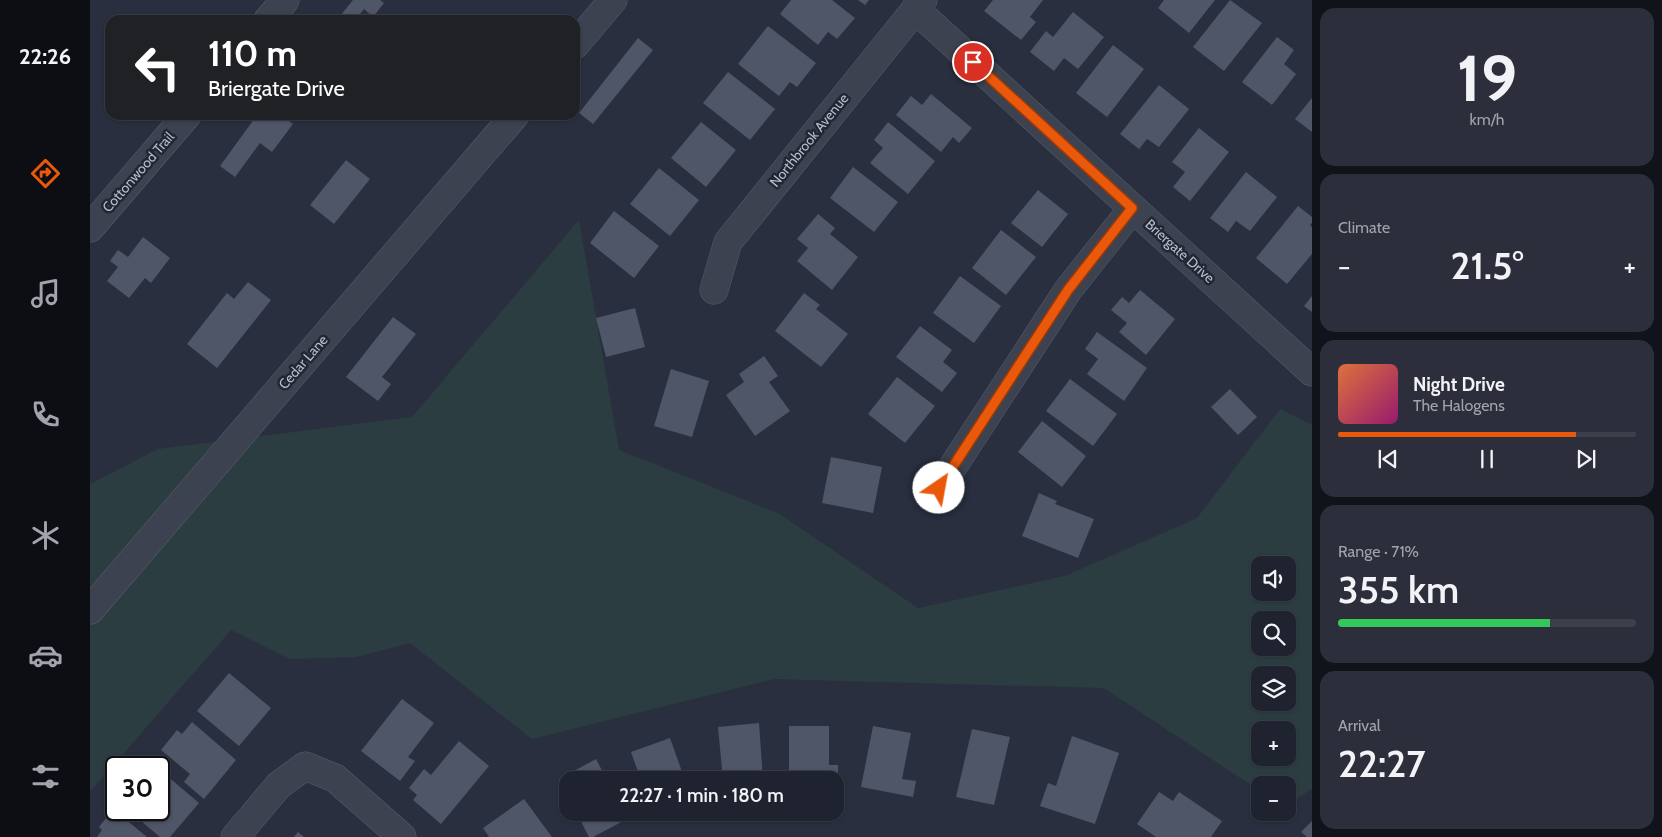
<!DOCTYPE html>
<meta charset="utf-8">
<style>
body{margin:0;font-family:Cabin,sans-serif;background:#2c2f3b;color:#f1f3f6;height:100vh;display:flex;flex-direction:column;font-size:19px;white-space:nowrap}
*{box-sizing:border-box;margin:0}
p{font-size:16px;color:#a1a4aa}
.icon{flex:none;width:28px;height:28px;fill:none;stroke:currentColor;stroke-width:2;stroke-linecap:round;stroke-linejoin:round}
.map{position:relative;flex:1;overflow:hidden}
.panel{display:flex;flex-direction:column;gap:8px;padding:8px;background:#11131a;width:350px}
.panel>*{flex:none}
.hud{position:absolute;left:15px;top:15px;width:475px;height:105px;border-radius:15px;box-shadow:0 1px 4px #0004,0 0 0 1px #3c404b;background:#202124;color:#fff;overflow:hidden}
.controls{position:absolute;left:1161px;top:556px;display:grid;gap:10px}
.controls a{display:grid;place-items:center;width:45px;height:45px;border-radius:10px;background:#1f232f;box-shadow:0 1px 4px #0004,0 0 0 1px #3c404b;font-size:25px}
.speed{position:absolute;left:15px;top:756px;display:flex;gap:10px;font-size:25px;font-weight:700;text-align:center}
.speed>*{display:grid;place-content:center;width:65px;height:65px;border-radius:50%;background:#1f232f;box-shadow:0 1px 4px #0004,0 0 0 1px #3c404b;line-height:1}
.speed .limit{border:2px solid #111;border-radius:8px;background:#fff;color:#111}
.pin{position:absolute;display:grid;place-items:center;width:42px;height:42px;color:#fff;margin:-21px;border:2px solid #fff;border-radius:50%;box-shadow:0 1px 5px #0007}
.me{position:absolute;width:55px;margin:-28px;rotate:33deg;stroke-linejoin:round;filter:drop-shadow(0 0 4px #0008)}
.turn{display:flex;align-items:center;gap:18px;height:105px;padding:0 20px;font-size:22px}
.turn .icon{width:65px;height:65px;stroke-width:2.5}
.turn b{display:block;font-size:35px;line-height:42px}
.big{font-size:38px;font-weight:600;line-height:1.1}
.panel .widget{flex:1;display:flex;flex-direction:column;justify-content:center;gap:8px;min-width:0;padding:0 18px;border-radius:15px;background:#2c2f3b}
.panel .dial{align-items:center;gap:0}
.dial b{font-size:65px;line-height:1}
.song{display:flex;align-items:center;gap:15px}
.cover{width:60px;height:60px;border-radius:8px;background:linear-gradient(135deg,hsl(20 70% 55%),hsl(320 70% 35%))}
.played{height:5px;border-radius:2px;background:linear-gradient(90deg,#ea580c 80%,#3c404b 80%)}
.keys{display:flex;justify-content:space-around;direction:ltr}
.heat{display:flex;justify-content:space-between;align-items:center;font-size:28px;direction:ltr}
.charge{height:8px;border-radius:4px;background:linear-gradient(90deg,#34c759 71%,#3c404b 0)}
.trip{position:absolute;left:469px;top:771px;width:285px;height:50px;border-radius:15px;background:#1f232f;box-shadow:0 1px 4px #0004,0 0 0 1px #3c404b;font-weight:600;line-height:50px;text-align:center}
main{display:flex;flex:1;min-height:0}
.tabs{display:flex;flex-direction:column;width:90px;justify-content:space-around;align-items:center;background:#0c0e13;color:#a1a4aa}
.tabs .icon{width:35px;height:35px}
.tabs .active{color:#ea580c}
.tabs b{font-size:22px;color:#f1f3f6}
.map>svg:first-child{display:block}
.green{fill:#2c3d41;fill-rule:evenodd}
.building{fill:#4f5668}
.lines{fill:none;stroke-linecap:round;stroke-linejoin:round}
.minor-casing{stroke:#575d6a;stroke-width:29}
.minor{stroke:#3c424f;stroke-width:28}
.route-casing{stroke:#983908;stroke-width:12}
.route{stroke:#ea580c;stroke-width:9}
.labels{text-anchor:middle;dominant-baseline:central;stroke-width:5;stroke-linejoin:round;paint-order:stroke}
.street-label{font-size:14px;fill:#b9bdca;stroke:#212735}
</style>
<main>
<nav class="tabs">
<b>22:26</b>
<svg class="icon active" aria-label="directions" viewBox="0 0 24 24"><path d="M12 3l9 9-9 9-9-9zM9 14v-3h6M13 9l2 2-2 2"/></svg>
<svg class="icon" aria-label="music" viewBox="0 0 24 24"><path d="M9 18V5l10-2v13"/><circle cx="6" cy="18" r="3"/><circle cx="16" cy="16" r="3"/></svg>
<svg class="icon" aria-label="phone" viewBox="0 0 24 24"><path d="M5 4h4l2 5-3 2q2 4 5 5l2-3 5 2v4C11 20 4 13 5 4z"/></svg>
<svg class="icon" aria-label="climate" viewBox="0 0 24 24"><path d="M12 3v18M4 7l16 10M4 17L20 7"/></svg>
<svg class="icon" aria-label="car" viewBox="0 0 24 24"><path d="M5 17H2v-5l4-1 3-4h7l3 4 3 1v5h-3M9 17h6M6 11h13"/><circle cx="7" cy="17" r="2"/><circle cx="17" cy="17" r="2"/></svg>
<svg class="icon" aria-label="filters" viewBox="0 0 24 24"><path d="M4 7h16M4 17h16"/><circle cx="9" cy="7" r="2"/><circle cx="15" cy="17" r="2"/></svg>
</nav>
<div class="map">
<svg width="1222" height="837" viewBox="0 0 1222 837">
<rect width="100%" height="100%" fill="#292f3f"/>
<!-- green -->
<path class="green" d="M489,220L529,450L688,513L828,608L975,576L1107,518L1190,409L1222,425V789L1198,804V785H1170V791L1014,688L684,679L442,739L320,643L266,657L200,659L141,630L0,792V484L68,449L322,417ZM1170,565H1198V592H1170ZM1170,620H1198V648H1170ZM1170,675H1198V702H1170ZM1170,730H1198V758H1170Z"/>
<!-- building -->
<path class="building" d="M263,0H290L294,3L283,17L274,9L265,20H247Z
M701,0H742L765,18L747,39L738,32L728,45L690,14Z
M768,0H779L775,5Z
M903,0H953L940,17L946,22L931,40L894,11Z
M1074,0H1125L1099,33L1068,8Z
M1140,0L1172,23L1134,71L1103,47Z
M983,12L1014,37L988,69L974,58L964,71L940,52L956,31L963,37Z
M382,15L389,20H377Z
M678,26L726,63L707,87L700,82L689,96L648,64Z
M1187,37L1204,50L1194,64L1206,74L1182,105L1152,82Z
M548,38L563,50L503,124L489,113Z
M1023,45L1054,69L1017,117L986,93Z
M638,72L685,109L660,140L613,103Z
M1069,85L1099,109L1069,147L1057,139L1049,149L1030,134Z
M841,94L882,128L869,143L863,137L851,152L806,115L821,96L832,105Z
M1222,98V132L1205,119Z
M167,115H191L203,124L182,152L170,143L145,177L130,166Z
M611,122L646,150L616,187L581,158Z
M798,122L845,161L818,194L780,163L793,148L784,140Z
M1109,128L1139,152L1100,201L1083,187L1095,172L1082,162Z
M256,160L280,179L244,224L220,205Z
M763,167L808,202L784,232L740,198Z
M569,168L609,200L580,236L540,204Z
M1156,172L1187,197L1160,231L1146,221L1138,232L1120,218Z
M948,190L978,214L952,247L921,223Z
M1208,206L1222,217V223L1220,225L1222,227V254L1197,284L1166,258Z
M524,211L569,246L544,278L500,243Z
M728,214L745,228L740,234L768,257L742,290L707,261L718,248L707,239Z
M911,230L946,257L916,295L882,268Z
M53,237L80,258L61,283L55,278L39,298L17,281L28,267L20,261L28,250L38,257Z
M870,276L911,306L884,343L843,313Z
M158,282L181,300L127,368L97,344L137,293L144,299Z
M1050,290L1085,319L1056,355L1029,332L1037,323L1021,310L1032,297L1039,303Z
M714,293L730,305L726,309L758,334L731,367L685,331Z
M1222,296V312L1214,306Z
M545,308L555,347L516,357L506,318Z
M303,317L326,334L292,377L301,384L288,401L256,377Z
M830,326L862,350L853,362L867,373L852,392L806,357Z
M1007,332L1057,368L1034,401L997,374L1008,359L995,349Z
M674,356L688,376L679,382L700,411L665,436L636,395L654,382L649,374Z
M581,369L619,381L602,437L564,426Z
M807,377L845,406L815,443L778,414Z
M980,379L1027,414L1003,446L956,411Z
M1140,389L1167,417L1148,435L1121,407Z
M952,421L996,456L972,487L928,452Z
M741,457L792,467L783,513L732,503Z
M949,493L967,501L965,504L1004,519L988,558L932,536Z
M139,673L181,708L149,746L107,711Z
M312,699L344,723L318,757L325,761L310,781L271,751Z
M102,722L146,760L114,799L94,782L100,774L71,750L87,730L92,734Z
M669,723L673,780H633L628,727Z
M699,726H739V765H748V789H745V780H699Z
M783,726L821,733L812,779L826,781L823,797L771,787Z
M882,729L920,737L904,805L866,797Z
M982,736L1029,753L1005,824L950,806L958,783L966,786Z
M580,738L595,780H551L541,752Z
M369,741L399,766L351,824L323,800L327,795L319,788L334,769L341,775Z
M506,759L517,780H478V796L469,779Z
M69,769L109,803L80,837H70L38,810H69Z
M1069,792L1083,801L1089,792L1132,821L1121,837H1066L1047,824Z
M434,799L462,837H399L393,828Z
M23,809L57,837H7L12,830L9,827Z
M486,812H533L537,819L503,837H499Z
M1222,821V837H1217L1211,832Z
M208,832L214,837H204Z"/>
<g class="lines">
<!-- minor casing -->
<g class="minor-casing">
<path id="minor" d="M825,9L1222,372
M178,20L195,0
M485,45L523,0
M0,228L97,115
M624,290L638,242L833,0
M849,488L978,290L1043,208
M0,610L425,115
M145,837L189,785L215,766L245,778L312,837"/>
</g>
<!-- minor -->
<use href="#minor" class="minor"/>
</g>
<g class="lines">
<!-- route casing -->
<g class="route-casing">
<path id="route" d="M849,488L978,290L1042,208L883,62"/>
</g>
<!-- route -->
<use href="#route" class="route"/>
</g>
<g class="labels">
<!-- street labels -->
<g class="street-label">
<text transform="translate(719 140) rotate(-51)">Northbrook Avenue</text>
<text transform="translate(48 172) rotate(-49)">Cottonwood Trail</text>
<text transform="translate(1090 251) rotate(42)">Briergate Drive</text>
<text transform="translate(213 362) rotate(-49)">Cedar Lane</text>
</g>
</g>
</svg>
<div class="controls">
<a><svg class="icon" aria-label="sound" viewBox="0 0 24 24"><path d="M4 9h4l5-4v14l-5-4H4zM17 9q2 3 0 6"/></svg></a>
<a><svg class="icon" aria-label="search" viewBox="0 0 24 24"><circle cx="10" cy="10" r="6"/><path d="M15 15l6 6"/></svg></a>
<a><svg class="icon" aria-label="layers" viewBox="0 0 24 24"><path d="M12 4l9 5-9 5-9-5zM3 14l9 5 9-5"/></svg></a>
<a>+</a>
<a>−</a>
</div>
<div class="speed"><div class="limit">30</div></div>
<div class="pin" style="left:883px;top:62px;background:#d93025"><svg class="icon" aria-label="arrive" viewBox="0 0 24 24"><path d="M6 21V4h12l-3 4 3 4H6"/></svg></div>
<svg class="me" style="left:849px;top:488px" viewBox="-20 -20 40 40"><circle r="19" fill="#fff"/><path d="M0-13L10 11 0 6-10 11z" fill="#ea580c"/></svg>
<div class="trip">22:27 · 1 min · 180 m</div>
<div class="hud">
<div class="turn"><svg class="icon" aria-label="left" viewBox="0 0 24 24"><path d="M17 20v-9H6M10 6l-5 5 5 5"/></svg><div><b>110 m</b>Briergate Drive</div></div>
</div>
</div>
<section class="panel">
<div class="widget dial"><b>19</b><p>km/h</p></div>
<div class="widget"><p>Climate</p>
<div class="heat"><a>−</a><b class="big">21.5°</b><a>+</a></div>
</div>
<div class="widget">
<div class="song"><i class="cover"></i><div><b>Night Drive</b><p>The Halogens</p></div></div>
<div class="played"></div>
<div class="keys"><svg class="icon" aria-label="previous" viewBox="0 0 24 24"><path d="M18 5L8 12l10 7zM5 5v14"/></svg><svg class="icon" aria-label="pause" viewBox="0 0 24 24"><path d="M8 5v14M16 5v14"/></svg><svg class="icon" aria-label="next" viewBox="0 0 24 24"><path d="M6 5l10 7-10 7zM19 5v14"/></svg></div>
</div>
<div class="widget"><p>Range · 71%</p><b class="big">355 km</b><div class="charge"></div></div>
<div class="widget"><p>Arrival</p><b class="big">22:27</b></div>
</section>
</main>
